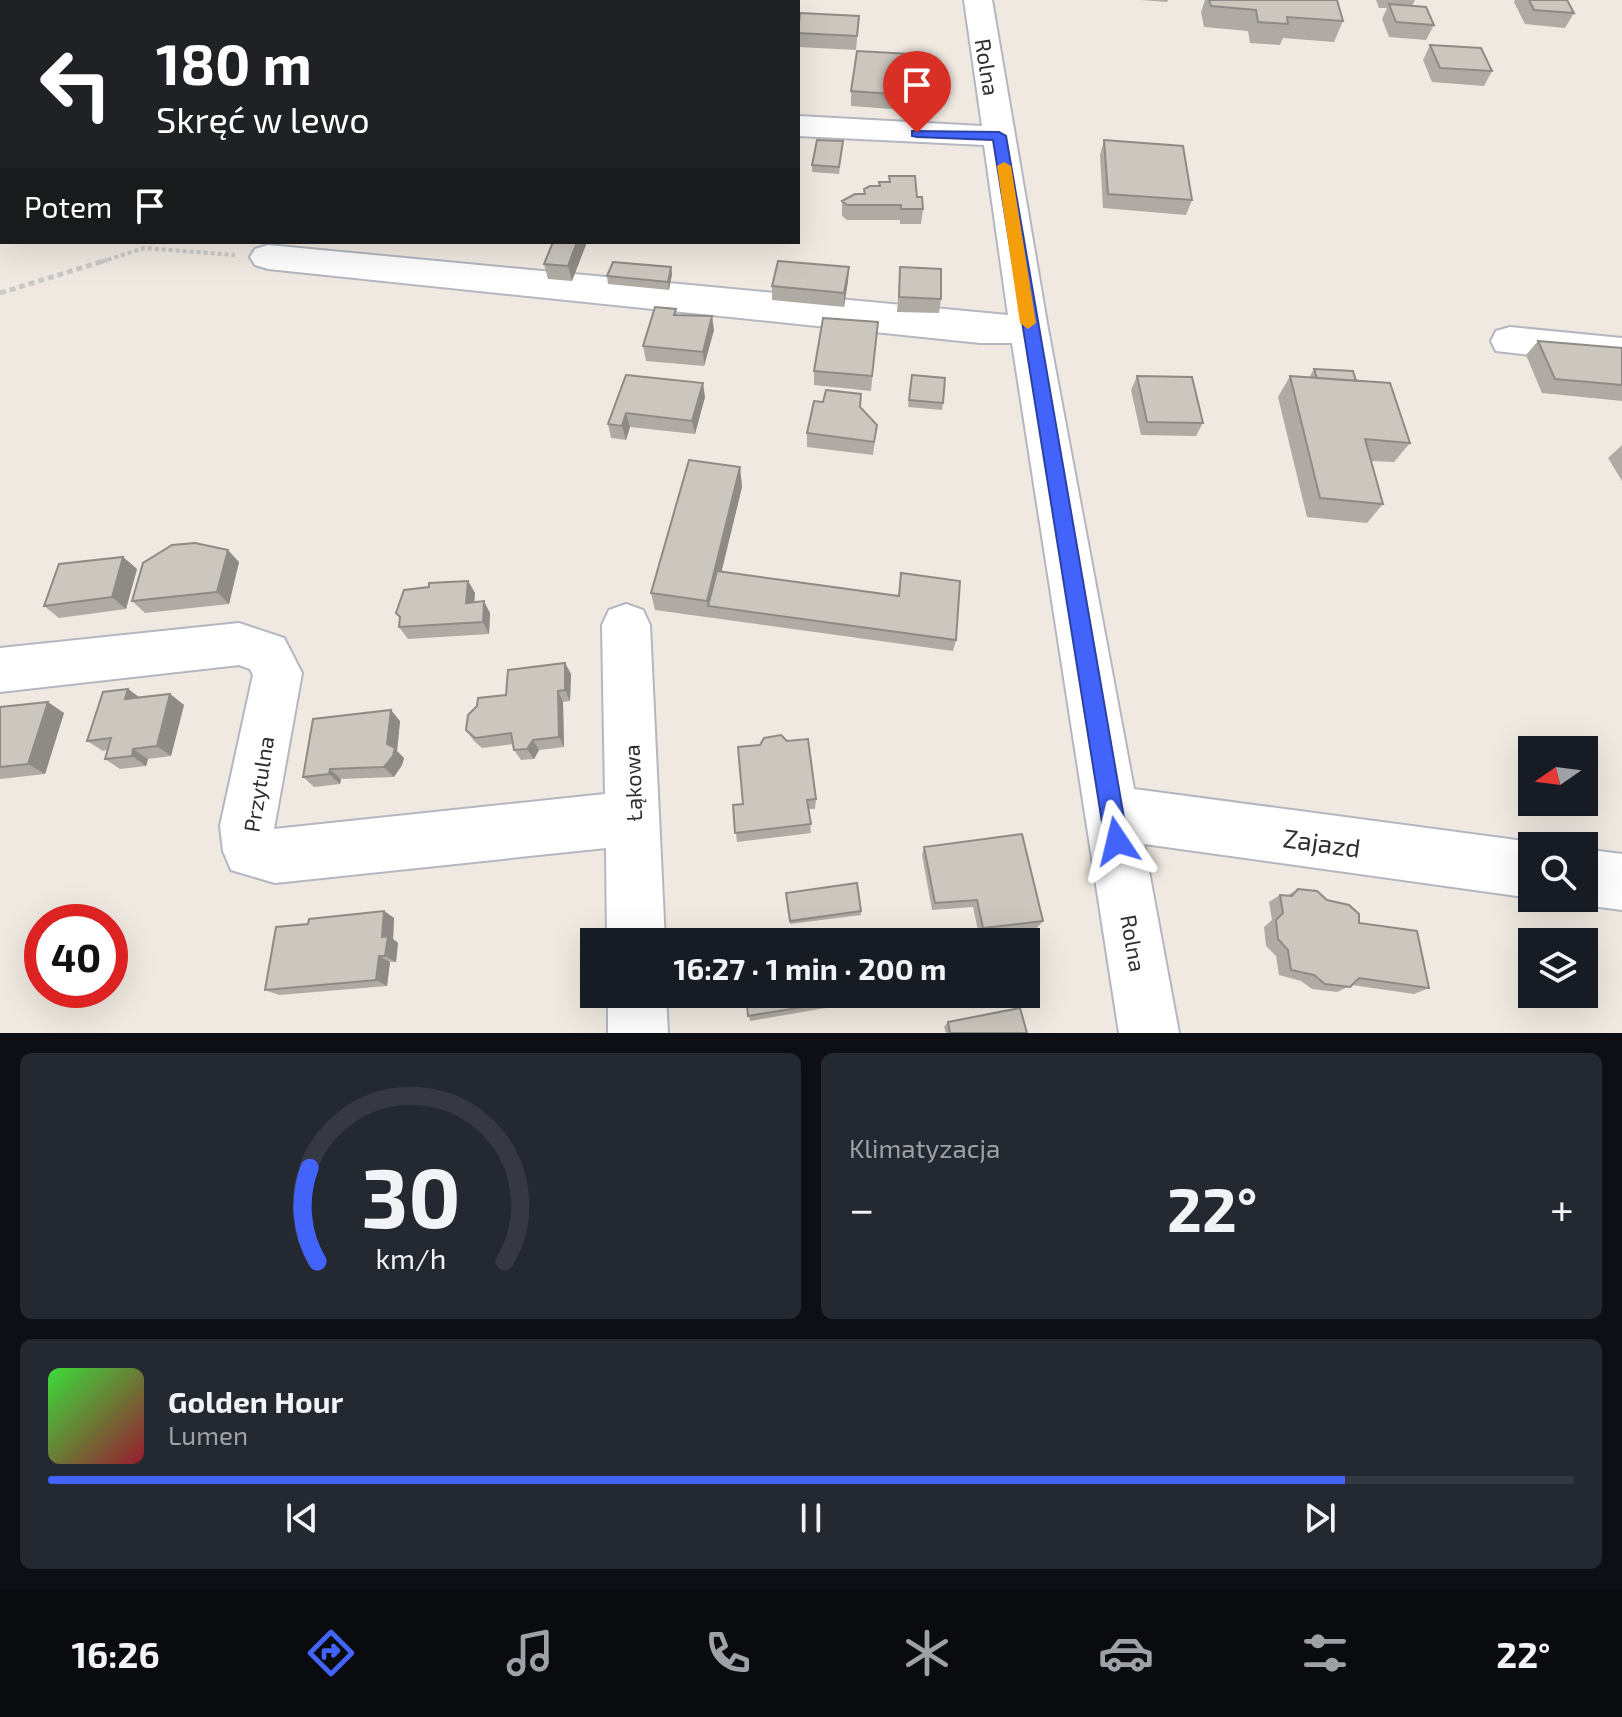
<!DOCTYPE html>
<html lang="pl">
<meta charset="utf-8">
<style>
body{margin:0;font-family:"Exo 2",sans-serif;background:#242831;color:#f1f3f6;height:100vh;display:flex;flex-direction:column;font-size:30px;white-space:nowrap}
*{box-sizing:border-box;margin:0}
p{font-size:26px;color:#9ea1a6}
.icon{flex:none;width:44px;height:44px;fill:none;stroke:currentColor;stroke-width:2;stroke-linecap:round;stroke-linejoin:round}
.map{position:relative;height:1033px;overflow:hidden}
.side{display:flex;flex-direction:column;gap:20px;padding:20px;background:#0d0f14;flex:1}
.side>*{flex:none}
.guide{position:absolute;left:0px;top:0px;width:800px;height:244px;box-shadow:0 8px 32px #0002;background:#202124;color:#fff;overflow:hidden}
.needle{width:52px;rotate:256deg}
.controls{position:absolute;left:1518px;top:736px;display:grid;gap:16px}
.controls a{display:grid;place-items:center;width:80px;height:80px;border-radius:0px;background:#171b24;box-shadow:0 8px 32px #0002;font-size:40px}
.speed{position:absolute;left:24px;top:904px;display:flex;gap:16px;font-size:40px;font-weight:700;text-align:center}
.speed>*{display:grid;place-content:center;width:104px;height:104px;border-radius:50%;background:#171b24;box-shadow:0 8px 32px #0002;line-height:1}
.speed .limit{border:12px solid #d22;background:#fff;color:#111}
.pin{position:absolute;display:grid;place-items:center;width:68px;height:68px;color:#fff;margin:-82px -34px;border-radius:50% 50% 50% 0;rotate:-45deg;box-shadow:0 0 8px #0007}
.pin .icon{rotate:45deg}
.me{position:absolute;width:88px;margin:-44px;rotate:350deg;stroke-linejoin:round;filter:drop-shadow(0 0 6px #0008)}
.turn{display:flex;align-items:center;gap:28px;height:168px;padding:0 24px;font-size:36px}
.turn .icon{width:104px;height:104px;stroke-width:2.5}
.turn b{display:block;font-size:56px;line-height:68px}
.then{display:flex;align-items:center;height:76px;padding:0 24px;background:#0003;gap:16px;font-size:30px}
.big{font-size:60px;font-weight:700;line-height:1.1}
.side .tile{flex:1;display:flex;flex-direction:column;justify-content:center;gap:12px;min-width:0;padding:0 28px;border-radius:12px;background:#242831}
.side .dial{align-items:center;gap:0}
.dial svg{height:208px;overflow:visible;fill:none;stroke:#363941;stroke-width:7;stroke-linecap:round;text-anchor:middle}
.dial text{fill:#f1f3f6;stroke:none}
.song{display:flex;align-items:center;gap:24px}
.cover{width:96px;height:96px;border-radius:12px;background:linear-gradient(135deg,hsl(120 70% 55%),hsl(350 70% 35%))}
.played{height:8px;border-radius:4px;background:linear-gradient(90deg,#4264fb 85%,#363941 85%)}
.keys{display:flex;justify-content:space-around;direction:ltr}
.heat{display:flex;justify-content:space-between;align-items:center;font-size:44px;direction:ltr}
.side .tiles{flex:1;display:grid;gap:20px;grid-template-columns:1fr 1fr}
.tile:last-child{grid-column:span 2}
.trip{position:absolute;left:580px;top:928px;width:460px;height:80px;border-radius:0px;background:#171b24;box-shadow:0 8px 32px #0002;font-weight:700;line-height:80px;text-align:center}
.dock{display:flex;height:128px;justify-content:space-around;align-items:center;background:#090b0e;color:#9ea1a6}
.dock .icon{width:56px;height:56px}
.dock .on{color:#4264fb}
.dock b{font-size:36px;color:#f1f3f6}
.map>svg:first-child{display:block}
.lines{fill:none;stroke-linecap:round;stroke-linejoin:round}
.minor-casing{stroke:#b4b7c1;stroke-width:4}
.path-far1{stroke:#c9c9c9;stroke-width:4;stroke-dasharray:4 3;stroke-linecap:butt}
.path{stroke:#c9c9c9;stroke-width:5;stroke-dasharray:6 4;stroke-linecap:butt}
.minor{fill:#fff;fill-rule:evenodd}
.wall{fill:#afaba4}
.shaded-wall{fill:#8e8b86}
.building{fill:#cbc7bf;stroke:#8e8b86;stroke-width:2}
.route{fill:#4264fb;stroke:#2b41a3;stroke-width:2}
.slow{fill:#f59e0b}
.labels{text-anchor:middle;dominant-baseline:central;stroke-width:6;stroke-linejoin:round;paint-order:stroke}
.street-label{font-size:22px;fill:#2e2e2e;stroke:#fff}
.near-street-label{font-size:26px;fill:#2e2e2e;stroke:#fff}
</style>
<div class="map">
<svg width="1622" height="1033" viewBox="0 0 1622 1033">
<rect width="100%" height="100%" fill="#efe9e1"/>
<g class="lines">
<!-- minor casing -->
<g class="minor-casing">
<path id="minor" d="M964,0H992L1048,329L1134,789L1532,842L1541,846H1532V898L1144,844L1179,1033H1119L1012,343H980L268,269L255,265L250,257L255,249L268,245L1008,315L984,145L798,136V116L982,126Z
M0,69H2V87H0Z
M1510,327L1622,338V366L1496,351L1491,341L1496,331Z
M626,604L643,610L650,625L665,942H607L606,848L275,883L231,870L223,851L220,826L253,675L250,669L239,665L0,692V648L239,623L284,638L302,673L274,829L605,794L602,625L609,610Z
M1584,849L1622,854V910L1584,905L1568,898H1584Z
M608,994H666L668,1033H608Z"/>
</g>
<!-- path-far1 -->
<path class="path-far1" d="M101,262L144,248L235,255"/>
<!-- path -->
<path class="path" d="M0,293L107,260"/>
<!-- minor -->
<use href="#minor" class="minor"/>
</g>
<!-- wall -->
<path class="wall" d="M215,0H251L250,2Z
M276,0H355L354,2H304Z
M514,0H576L575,2H515Z
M601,0H683L682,2H601Z
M1141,0H1168L1167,2Z
M1205,0H1337L1343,21L1334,42L1283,38L1280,45L1250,43L1248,31L1204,27L1201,12Z
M1376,0H1415L1412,6L1434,25L1426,40L1389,37L1382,19L1387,8H1379Z
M1515,0H1567L1574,13L1565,28L1525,24L1514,2Z
M859,16L856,50L798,47V25Z
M0,21H2V55H0Z
M1430,45L1492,71L1484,86L1432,82L1423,60Z
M910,54L905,110L851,106V91Z
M1104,140L1192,200L1186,215L1103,208L1100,155Z
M843,141L839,174L812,172V165Z
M889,176L917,197L923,209L921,224H900V220H847L842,216V201L864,194L889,182Z
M553,242H587L572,281L548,279L544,264Z
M671,267L672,274L669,290L608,284L607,276Z
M849,267L848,281L844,307L772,300V286Z
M900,267L941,299L939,313L897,312Z
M676,309L677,315L714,330L704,366L646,361L643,346Z
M878,322L871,391L814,385V371Z
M1538,341L1622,348V401L1542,393L1526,355Z
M1314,369L1356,381L1410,443L1394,462L1371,461L1383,504L1367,523L1307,517L1278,397L1290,376L1310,378V376Z
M626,375L705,397L695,434L630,427L626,440L611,438L608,424Z
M912,375L943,403L942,410L908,407Z
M1137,376L1203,423L1196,436L1141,435L1131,390Z
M861,408L877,425L873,455L807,447V433Z
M1622,445V481L1608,458Z
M740,467L742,487L721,572L956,640L953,651L655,610L651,593Z
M123,557L137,569L126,609L59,618L44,606Z
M239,562L229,604L145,613L132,601Z
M468,581L475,593L474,602L490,613L489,634L408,639L399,627L400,619L396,613L429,587Z
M565,663L571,674L570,701L563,702L564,747L539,750L534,759L521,760L514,750L513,744L482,748L474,741L466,730L506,695Z
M128,689L140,698L170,694L184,705L171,756L148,759L146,766L120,769L105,759L107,750L103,751L87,741Z
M0,707L64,713L45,774L0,779Z
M400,721L397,751L404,758L402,765L394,777L341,779L340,784L314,787L303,777Z
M816,799L815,809H809L811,833L737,842L733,805Z
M924,847L1043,921L1037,928L979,935L973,907L932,910L922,855Z
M1298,889L1327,900L1359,923L1429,988L1414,994L1352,985L1337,992L1312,989L1301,981L1279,975L1276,956L1266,946L1264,927L1272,920L1269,902L1280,895H1288Z
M786,893L861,911V915L790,924Z
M384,911L394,918L393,939L398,943L396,962H390L387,986L279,995L265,990L308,924Z
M746,994H885L884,998L750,1021Z
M948,1022L1027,1033H946L944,1027Z"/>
<!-- shaded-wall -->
<path class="shaded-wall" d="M2,97V123L0,125V99Z
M577,242H587L572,281L568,266Z
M671,267L672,274L669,290L668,282Z
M849,267L848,281L844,307V293Z
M712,316L714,330L704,366L703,352Z
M703,383L705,397L695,434L692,421Z
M626,413L630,427L626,440L622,426Z
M740,467L742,487L713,607L708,606L707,601Z
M228,550L239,562L229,604L217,592Z
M123,557L137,569L126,609L112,597Z
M468,581L475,593L473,615L466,603Z
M484,601L490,613L489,634L483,622Z
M565,663L571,674L570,701L565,690Z
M128,689L143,700L125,699Z
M558,691L563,702L564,747L559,737Z
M170,694L184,705L171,756L157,746Z
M48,702L64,713L45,774L28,764Z
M391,710L400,721L397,751L404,758L402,765L394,777L384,767Z
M533,740L539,750L534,759L527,749Z
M133,749L148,759L146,766L132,756Z
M330,769L341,779L340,784L329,774Z
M384,911L394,918L393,939L398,943L396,962L385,956L382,937Z
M379,956L390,962L387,986L376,980Z"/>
<!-- building -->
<path class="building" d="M601,0H660V2H601Z
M1209,0H1337L1343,21L1287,17L1288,24L1258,22L1256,10L1211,6Z
M1529,0H1567L1574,13L1534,10Z
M1389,4L1426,7L1434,25L1396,22Z
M800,13L859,16L857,36L798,33Z
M0,21H2V40H0Z
M1430,45L1481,48L1492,71L1440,68Z
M857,51L910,54L906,95L851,91Z
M817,140L843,141L839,167L812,165Z
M1104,140L1183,146L1192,200L1108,194Z
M889,176H915L917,197H922L923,209H901V205H847L842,201L855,194H865L864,189L870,186H880L879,182H890Z
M553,242H577L568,266L544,264Z
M778,261L849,267L844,293L772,286Z
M613,262L671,267L668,282L607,276Z
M900,267L941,269V299L899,297Z
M655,307L676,309L674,315L712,316L703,352L643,346Z
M823,318L878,322L872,376L814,371Z
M1538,341L1622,348V385L1555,379Z
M1314,369L1353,371L1356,381L1317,378Z
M626,375L703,383L692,421L626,413L622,426L608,424Z
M912,375L945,378L943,403L909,400Z
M1137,376L1192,377L1203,423L1147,422Z
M1290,376L1390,383L1410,443L1365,439L1383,504L1320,498Z
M826,390L861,394L860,407L877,425L874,442L807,433L814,401L823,402Z
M689,460L740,467L707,601L651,593Z
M195,543L228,550L217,592L132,601L143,563L172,545Z
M123,557L112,597L44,606L59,564Z
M717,571L899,596L901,573L960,581L956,640L708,606Z
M468,581L466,603L484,601L483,622L399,627L400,617L396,613L404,590L429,587V583Z
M565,663V690L558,691L559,737L533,740L527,749L514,750L511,733L475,738L466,730L468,715L477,706L478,698L506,695L508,670Z
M128,689L125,699L170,694L157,746L133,749L132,756L105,759L111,738L87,741L103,692Z
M48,702L28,764L0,767V707Z
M391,710L387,744L395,748L393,756L384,767L330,769L329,774L303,777L313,719Z
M781,735L787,741L808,739L816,799L807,800L811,824L735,833L733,805L743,804L738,747L760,745L764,738Z
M1022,834L1043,921L983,928L977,900L935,903L924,847Z
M857,883L861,911L790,921L786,893Z
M1298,889L1317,891L1327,900L1349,905L1359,914V923L1417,931L1429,988L1359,978L1350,987L1325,984L1314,975L1291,970L1288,950L1278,939L1276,920L1283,913L1280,895L1292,896Z
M384,911L382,937L388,936L385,956H379L376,980L265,990L276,927L308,924L309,919Z
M876,939L877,942H860Z
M746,994H880L748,1016Z
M1020,1008L1027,1033H950L948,1022Z"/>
<!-- route -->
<path class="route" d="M912,131L999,132L1006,136L1128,841L1125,849L1117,852L1109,849L1105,841L993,140L917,137L912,136Z"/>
<!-- slow -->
<path class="slow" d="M1004,162L1011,166L1036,323L1028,329L1020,323L997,166Z"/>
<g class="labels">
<!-- street labels -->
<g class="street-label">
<text transform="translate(988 67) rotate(81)">Rolna</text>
<text transform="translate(632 783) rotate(-92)">Łąkowa</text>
<text transform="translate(258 784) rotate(-81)">Przytulna</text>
<text transform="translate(1134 943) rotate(80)">Rolna</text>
</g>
<!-- near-street labels -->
<g class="near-street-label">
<text transform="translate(1322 842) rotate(8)">Zajazd</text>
</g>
</g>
</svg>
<div class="controls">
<a><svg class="needle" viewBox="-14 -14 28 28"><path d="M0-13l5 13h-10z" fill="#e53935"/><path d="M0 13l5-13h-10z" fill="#9ea1a6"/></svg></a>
<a><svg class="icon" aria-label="search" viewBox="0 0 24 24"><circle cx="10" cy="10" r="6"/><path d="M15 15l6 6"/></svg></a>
<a><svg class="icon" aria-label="layers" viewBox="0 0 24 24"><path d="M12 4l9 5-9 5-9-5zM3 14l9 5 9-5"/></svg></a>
</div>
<div class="speed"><div class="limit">40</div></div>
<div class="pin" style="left:917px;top:133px;background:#d93025"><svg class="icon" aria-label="arrive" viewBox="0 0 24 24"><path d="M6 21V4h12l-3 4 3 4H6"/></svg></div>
<svg class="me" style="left:1117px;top:841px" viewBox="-20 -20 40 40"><path d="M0-17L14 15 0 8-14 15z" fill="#4264fb" stroke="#fff" stroke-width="4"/></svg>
<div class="trip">16:27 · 1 min · 200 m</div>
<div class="guide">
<div class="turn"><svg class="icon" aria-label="left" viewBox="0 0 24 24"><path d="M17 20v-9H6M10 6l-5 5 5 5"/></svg><div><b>180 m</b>Skręć w lewo</div></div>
<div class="then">Potem<svg class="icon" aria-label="arrive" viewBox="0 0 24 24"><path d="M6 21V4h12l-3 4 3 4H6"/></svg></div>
</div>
</div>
<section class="side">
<div class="tiles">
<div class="tile dial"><svg viewBox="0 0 100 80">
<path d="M14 69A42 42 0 1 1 86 69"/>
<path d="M14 69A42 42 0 0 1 11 33" stroke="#4264fb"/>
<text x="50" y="56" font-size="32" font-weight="700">30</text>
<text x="50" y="72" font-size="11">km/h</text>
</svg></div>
<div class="tile"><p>Klimatyzacja</p>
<div class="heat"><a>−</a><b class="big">22°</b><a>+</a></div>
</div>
<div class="tile">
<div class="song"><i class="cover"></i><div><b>Golden Hour</b><p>Lumen</p></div></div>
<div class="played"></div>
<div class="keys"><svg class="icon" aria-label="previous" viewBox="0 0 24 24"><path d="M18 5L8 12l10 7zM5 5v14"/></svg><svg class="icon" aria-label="pause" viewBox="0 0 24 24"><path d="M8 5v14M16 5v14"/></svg><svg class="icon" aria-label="next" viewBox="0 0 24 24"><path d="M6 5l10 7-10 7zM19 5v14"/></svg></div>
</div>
</div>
</section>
<nav class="dock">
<b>16:26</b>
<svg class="icon on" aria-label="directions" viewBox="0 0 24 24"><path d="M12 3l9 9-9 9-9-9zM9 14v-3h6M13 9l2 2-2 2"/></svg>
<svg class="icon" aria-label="music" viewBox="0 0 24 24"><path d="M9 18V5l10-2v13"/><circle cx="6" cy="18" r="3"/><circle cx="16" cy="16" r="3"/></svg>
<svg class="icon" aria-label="phone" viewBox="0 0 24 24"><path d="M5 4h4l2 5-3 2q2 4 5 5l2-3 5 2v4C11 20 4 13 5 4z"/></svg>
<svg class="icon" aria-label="climate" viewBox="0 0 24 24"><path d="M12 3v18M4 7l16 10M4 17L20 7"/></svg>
<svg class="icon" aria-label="car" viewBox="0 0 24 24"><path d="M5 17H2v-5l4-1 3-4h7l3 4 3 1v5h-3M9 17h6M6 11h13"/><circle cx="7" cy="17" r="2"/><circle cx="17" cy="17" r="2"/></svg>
<svg class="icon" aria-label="filters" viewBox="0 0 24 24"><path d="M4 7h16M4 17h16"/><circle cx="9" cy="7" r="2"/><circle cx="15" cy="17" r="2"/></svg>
<b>22°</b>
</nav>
